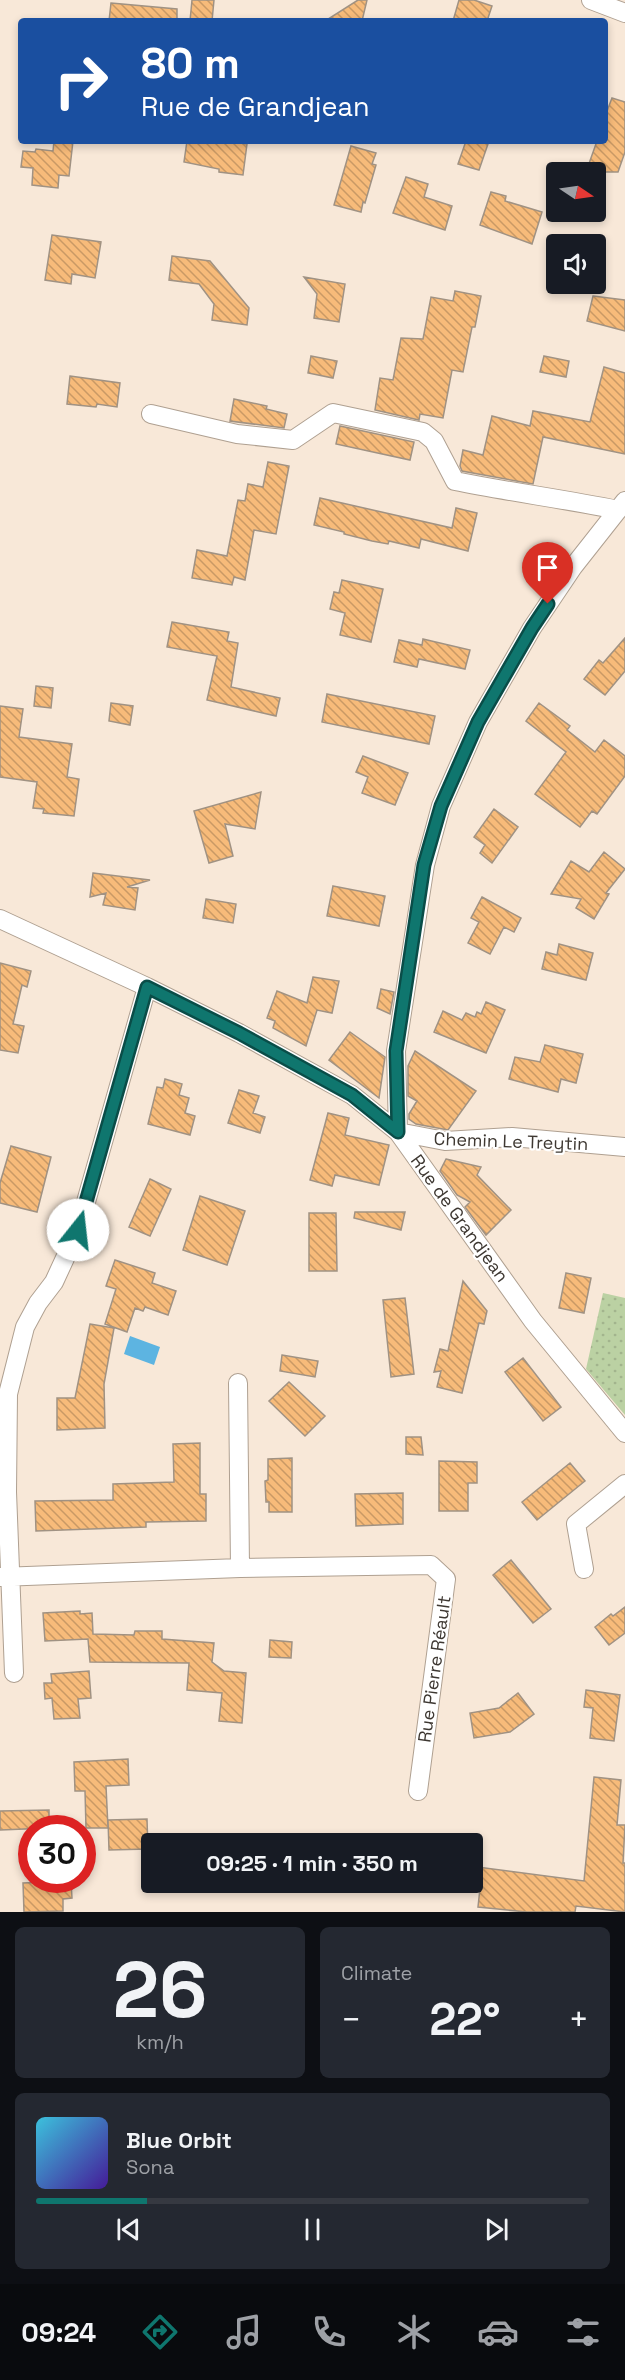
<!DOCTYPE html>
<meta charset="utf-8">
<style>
body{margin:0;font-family:"Space Grotesk",sans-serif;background:#242831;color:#f1f3f6;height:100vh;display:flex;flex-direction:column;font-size:22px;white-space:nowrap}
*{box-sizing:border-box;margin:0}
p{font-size:20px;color:#9ea1a6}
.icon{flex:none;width:33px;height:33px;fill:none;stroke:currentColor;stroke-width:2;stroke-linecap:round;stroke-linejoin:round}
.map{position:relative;height:1912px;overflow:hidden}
.sheet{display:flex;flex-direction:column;gap:15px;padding:15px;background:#0d0f14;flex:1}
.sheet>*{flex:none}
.banner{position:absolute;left:18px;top:18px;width:590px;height:126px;border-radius:6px;box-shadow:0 3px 9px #0003;background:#1a4fa0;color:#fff;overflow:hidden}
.needle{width:39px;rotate:103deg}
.fabs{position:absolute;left:546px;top:162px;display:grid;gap:12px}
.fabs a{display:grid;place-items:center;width:60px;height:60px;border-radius:6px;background:#171b24;box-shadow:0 3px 9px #0003;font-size:30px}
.speed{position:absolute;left:18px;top:1815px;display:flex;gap:12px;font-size:30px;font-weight:700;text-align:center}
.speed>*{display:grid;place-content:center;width:78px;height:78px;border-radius:50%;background:#171b24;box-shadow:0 3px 9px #0003;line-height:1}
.speed .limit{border:9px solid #d22;background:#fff;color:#111}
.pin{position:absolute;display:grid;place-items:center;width:51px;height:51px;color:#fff;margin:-62px -26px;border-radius:50% 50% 50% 0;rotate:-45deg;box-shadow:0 0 6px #0007}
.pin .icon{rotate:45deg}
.me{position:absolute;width:66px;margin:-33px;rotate:16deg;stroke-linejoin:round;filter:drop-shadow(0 0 4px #0008)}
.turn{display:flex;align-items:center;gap:21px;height:126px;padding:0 24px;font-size:27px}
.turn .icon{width:78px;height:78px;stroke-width:2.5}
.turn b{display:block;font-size:42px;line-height:51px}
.big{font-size:45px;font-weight:700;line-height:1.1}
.sheet .tile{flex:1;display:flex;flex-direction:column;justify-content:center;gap:9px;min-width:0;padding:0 21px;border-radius:9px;background:#242831}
.sheet .dial{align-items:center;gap:0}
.dial b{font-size:78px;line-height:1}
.song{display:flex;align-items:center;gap:18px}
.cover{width:72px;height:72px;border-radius:9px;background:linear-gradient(135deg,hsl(190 70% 55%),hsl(260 70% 35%))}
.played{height:6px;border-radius:3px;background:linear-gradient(90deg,#0f766e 20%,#363941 20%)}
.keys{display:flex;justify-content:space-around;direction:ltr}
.heat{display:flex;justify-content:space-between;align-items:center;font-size:33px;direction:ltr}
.sheet .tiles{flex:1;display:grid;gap:15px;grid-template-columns:1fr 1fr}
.tile:last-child{grid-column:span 2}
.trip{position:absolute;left:141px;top:1833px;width:342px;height:60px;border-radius:6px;background:#171b24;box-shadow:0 3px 9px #0003;font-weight:700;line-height:60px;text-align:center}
.dock{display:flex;height:96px;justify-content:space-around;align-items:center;background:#090b0e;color:#9ea1a6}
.dock .icon{width:42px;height:42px}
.dock .active{color:#0f766e}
.dock b{font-size:27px;color:#f1f3f6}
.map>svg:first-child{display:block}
.green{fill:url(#green-dots)}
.water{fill:#5db4e1}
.building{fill:url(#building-back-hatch);stroke:#a09283;stroke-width:1.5}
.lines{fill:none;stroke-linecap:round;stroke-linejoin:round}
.minor-casing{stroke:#afa091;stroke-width:20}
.minor{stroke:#fff;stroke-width:18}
.route-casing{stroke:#0a4d48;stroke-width:15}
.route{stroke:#0f766e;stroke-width:10}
.labels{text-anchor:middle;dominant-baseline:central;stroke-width:4.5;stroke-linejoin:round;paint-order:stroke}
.street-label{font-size:18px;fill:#3e3832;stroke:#fff}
</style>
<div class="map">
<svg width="625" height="1912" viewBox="0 0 625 1912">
<defs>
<pattern id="green-dots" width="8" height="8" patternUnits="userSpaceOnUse" patternTransform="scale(1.5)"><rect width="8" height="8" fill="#bbd1a3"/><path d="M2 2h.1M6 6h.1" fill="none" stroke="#a2b48d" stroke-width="1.8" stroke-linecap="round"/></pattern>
<pattern id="building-back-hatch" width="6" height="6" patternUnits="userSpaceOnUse" patternTransform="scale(1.5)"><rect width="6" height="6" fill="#f7bb7a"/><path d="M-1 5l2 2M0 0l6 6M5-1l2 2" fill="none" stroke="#c99965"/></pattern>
</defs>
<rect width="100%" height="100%" fill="#f8e8d8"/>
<!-- green -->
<path class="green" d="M603,1293L625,1298V1415L586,1369Z"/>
<!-- water -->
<path class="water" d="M130,1336L160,1347L154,1365L124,1354Z"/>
<!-- building -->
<path class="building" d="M192,0H214L212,21H190Z
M358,0H367L362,21H325Z
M459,0H474L492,6L487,21H453Z
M111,3L177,9V21H109Z
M612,98L625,102V152L618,172H586L597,141H604V119Z
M54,141H73L69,176L59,175L58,188L32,185L33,168L21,167L23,151L35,152L36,149L53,151Z
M187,141H225L247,144L243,175L219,172V169L184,162Z
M466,141H489L479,170L458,164Z
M351,146L376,153L372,164L376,165L365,203L363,202L361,212L334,205Z
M406,177L428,184L424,197L452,206L445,230L393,213Z
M491,192L506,196L505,201L542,212L532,244L480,225Z
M52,235L101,242L95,278L72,274L71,284L45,280Z
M172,256L210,261L249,308L247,325L212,320L214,304L199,284L169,280Z
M304,277L345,284L339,322L314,318L317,294Z
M455,291L481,296L475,327H472L463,372L452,370L443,418L420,414L419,420L375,410L380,378L393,380L401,338L423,339L431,297L453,301Z
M593,296L625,300V331L587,321Z
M311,356L337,361L333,378L308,373Z
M544,356L569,361L566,377L540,372Z
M604,367L625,373V454L543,437L533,484L462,471L460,466L463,450L483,455L492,416L530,426L533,411L590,422Z
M70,376L120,383L117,407L97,404L96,407L67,404Z
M234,399L267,406L266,409L287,414L284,428L230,421Z
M340,426L414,442L410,460L336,444Z
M268,462L289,466L276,534L254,530L245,580L234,577L232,585L192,578L197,550L227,556L238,500L245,501L248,484L263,487Z
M320,498L452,528L456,508L477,513L468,551L421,539L419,548L389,541L388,544L372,541L344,534V532L314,525Z
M342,580L383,589L371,642L340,635L345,613L330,609L334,592L339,593Z
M172,622L229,632L227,641L238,643L231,687L280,698L276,716L207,700L217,656L167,647Z
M625,638V671L605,695L584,679L599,660L603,663Z
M423,639L470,650L465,669L419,659L417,667L394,662L399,640L422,645Z
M36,686L53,688L51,708L34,706Z
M327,694L435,716L429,744L322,722Z
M111,703L133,706L130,725L109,721Z
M539,703L570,726L567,730L595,752L604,740L625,756V776L597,814L592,811L580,827L535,794L566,752L526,721Z
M0,706L23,709L19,737L72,744L67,777L79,779L74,816L43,813L44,809L33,808L37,782L0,777Z
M363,756L408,773L395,805L362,793L368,777L356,772Z
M261,792L255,829L225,824L233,856L209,863L194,811Z
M494,809L518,827L492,863L480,853L485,845L474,837Z
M604,852L625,869L606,893L609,894L594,919L576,908L581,899L551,894L571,861L589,872Z
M93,873L150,880L127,887L138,888L135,910L103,905L106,893L90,897Z
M333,886L385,896L379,926L327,916Z
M482,897L521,918L514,932L504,927L490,954L468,943L479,922L471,918Z
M206,899L236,904L233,923L203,918Z
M559,944L593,953L586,980L542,969L546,952L557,955Z
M0,963L31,971L27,987L22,985L13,1024L24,1026L18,1053L0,1050Z
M313,977L339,981L332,1013L317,1010L306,1046L273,1028L275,1021L267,1018L277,991L307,1003Z
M381,989L394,992L390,1014L377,1008Z
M486,1002L505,1010L486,1053L434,1032L443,1011L462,1020L466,1013L475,1017L477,1012L481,1014Z
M350,1032L385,1057L379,1098L329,1060Z
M545,1045L583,1054L576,1083L561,1079L558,1092L509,1079L515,1057L540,1062Z
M415,1051L476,1091L448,1130L416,1124L409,1119V1114L417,1101L408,1096V1066Z
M165,1079L182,1084L179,1095L189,1098L185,1113L195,1116L190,1135L148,1124L157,1087L163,1088Z
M239,1090L259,1096L253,1113L265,1117L260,1133L228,1123Z
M328,1113L349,1118L345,1135L389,1145L379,1185L335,1175L332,1186L310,1180Z
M11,1146L51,1157L37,1212L0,1203V1183Z
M446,1159L481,1167L477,1175L511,1210L486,1235L465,1207L470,1202L457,1195L440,1171Z
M150,1179L171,1189L150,1236L129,1227Z
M200,1196L245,1211L227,1265L183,1250Z
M355,1212H405L401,1230L354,1218Z
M309,1213H336L337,1271H309Z
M115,1260L155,1273L152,1283L176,1291L168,1315L145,1307L143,1311L135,1308L127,1332L105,1324L116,1289L106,1286Z
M566,1273L591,1278L584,1313L559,1308Z
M463,1281L487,1311L484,1324L479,1323L462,1393L437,1387L441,1371L434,1372L440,1349L448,1351Z
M405,1298L414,1374L391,1377L383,1300Z
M90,1324L114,1328L104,1384L105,1428L57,1430V1398H75Z
M282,1355L318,1361L315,1377L280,1371Z
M523,1358L561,1407L543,1421L505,1372Z
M289,1382L325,1416L305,1436L269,1401Z
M406,1437H421L423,1455L406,1454Z
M200,1443V1494H206V1521L146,1522V1527L36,1531L35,1501L113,1500V1484L174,1482L173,1444Z
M292,1458V1512H269V1502H266L265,1481L268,1480V1459Z
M439,1461L477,1462V1483H468V1511H439Z
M570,1463L585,1481L537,1520L522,1502Z
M403,1493V1524L356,1526L355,1494Z
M511,1560L551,1609L533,1623L493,1575Z
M625,1607V1633L609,1645L595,1627L611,1614L613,1616Z
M80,1611V1614L92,1613L93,1634L134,1635L135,1631H162V1639L214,1643L212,1662L224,1671L246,1673L242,1723L219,1721L222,1693L187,1690L189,1663L90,1662L88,1639L45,1641L43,1613Z
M270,1640L292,1642L291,1658L269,1657Z
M89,1671L91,1698L78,1699L80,1718L54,1719L52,1698L45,1699L44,1683H52L51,1674Z
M586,1690L620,1695L614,1741L590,1738L593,1708L584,1707Z
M518,1693L534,1714L510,1732L474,1738L470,1713L499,1708Z
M128,1759L129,1785L106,1786L108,1828H86L85,1791H75L74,1762Z
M594,1777L621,1780L617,1825H625L623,1863H625V1912L576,1906L575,1912H526L478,1907L480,1888L476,1887L478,1867L584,1881Z
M49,1810V1828L0,1830V1811Z
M147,1819L148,1849L109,1850L108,1820Z
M71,1881L72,1898L63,1899V1911L24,1912L23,1883Z"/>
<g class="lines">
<!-- minor casing -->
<g class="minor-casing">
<path id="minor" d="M591,0L625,13
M151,414L237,434L293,440L333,413L423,432L434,441L455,481C509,492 564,499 618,510
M0,919L147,987L239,1033L352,1095L398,1132L533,1321L625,1433
M398,1132L396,1051L425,865L441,806L478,722L532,628L573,567L625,501
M398,1132L445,1141L512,1137L625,1147
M238,1383L240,1568
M584,1569L576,1524L625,1484
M0,1577L240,1568L431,1565L446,1579L418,1791
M14,1673L7,1492L8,1394L25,1327L38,1303L54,1282L78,1230L147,987"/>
</g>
<!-- minor -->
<use href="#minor" class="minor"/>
</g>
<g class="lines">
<!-- route casing -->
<g class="route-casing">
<path id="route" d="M78,1230L147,987L239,1033L352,1095L398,1132L396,1051L424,865L441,806L478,722L532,628L548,604"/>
</g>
<!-- route -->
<use href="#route" class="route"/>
</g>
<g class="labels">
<!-- street labels -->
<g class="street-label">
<text transform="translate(511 1141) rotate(2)">Chemin Le Treytin</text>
<text transform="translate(460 1218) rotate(54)">Rue de Grandjean</text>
<text transform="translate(434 1669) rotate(-82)">Rue Pierre Réault</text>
</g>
</g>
</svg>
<div class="fabs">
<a><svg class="needle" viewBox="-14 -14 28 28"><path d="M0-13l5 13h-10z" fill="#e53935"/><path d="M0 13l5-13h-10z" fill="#9ea1a6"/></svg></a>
<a><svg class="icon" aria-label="sound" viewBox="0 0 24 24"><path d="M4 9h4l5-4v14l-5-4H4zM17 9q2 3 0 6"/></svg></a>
</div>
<div class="speed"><div class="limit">30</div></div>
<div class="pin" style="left:548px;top:604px;background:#d93025"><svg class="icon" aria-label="arrive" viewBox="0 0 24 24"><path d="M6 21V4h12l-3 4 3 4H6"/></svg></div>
<svg class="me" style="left:78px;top:1230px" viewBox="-20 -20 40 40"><circle r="19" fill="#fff"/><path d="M0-13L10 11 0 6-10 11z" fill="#0f766e"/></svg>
<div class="trip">09:25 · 1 min · 350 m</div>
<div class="banner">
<div class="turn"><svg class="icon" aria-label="right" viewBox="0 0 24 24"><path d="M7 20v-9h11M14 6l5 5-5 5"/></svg><div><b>80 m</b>Rue de Grandjean</div></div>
</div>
</div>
<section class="sheet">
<div class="tiles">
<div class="tile dial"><b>26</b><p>km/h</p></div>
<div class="tile"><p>Climate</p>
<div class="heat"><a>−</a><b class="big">22°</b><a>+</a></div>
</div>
<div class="tile">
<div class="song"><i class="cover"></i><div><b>Blue Orbit</b><p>Sona</p></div></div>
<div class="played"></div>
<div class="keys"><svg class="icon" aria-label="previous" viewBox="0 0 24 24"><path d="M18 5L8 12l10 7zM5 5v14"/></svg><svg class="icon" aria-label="pause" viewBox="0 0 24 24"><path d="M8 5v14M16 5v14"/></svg><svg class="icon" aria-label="next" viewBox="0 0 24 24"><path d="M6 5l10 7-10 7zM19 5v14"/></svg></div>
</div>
</div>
</section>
<nav class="dock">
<b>09:24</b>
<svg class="icon active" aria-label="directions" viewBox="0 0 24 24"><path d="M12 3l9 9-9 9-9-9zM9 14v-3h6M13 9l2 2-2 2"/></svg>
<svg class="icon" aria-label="music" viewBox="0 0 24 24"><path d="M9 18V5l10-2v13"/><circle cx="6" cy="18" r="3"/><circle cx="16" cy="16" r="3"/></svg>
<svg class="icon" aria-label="phone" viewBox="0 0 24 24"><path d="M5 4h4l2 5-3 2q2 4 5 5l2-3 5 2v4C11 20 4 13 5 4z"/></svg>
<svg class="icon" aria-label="climate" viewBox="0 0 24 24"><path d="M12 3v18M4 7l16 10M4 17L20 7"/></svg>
<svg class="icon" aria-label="car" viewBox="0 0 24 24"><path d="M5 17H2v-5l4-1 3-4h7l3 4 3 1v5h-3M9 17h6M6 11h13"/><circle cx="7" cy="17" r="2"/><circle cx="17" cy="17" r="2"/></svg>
<svg class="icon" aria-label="filters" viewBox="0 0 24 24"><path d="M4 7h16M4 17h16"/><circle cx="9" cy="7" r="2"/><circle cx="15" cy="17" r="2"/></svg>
</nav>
